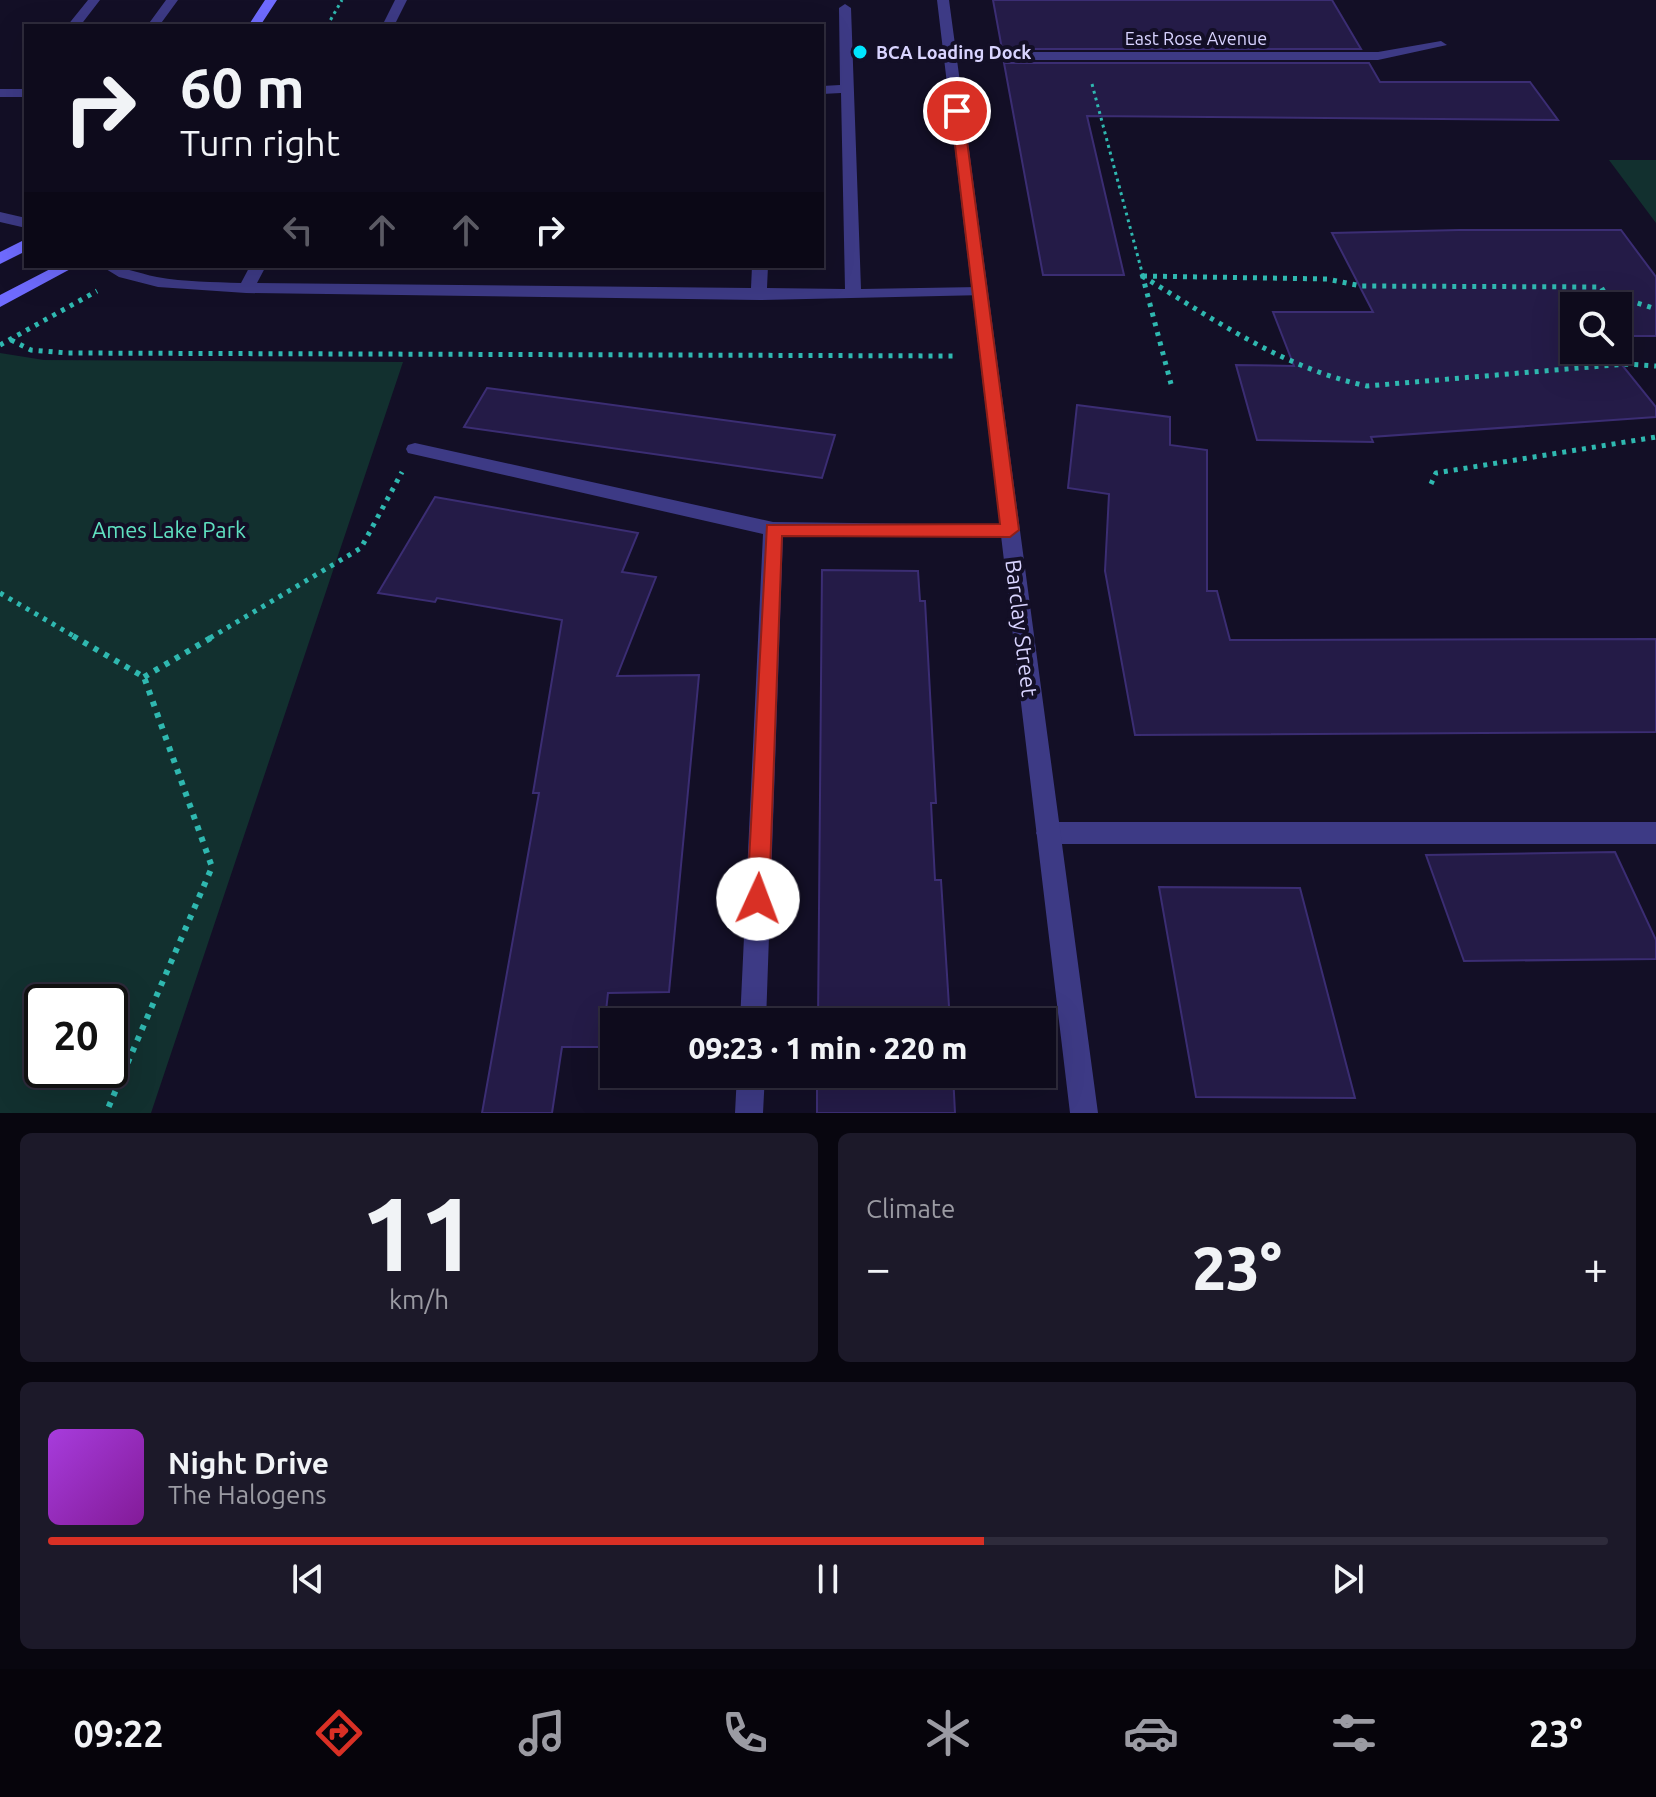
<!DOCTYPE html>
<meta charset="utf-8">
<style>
body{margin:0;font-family:Ubuntu,sans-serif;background:#1c1929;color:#f1f3f6;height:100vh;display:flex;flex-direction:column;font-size:30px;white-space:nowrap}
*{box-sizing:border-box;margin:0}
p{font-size:26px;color:#9b9ba3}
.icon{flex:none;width:44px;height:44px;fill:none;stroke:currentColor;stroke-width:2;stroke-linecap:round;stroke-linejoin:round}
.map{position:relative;height:1113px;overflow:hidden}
.drawer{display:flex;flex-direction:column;gap:20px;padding:20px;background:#08060f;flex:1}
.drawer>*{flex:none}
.guide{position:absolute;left:24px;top:24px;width:800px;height:244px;border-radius:0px;box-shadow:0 8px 32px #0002,0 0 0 2px #2e2b3b;background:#0e0b1c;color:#f1f3f6;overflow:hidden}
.fabs{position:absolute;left:1560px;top:292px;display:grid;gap:16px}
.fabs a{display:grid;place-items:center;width:72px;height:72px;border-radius:0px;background:#0e0b1c;box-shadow:0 8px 32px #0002,0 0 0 2px #2e2b3b;font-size:40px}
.speed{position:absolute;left:24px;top:984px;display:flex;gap:16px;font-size:40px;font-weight:700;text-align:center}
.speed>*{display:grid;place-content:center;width:104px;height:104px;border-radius:50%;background:#0e0b1c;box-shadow:0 8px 32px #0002,0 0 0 2px #2e2b3b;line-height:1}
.speed .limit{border:4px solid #111;border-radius:12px;background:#fff;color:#111}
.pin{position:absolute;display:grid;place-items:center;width:68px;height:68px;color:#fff;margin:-34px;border:4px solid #fff;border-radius:50%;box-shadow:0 2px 8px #0007}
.me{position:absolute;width:88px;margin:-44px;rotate:2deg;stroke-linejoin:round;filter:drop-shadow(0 0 6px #0008)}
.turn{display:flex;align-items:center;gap:28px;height:168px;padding:0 24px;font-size:36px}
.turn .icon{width:104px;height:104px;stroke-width:2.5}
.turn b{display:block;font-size:56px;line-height:68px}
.lanes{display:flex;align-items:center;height:76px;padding:0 24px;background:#0003;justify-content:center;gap:40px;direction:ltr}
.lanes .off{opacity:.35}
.big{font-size:60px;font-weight:800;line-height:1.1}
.drawer .widget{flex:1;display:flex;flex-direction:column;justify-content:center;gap:12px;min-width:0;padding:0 28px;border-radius:12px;background:#1c1929}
.drawer .dial{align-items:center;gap:0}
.dial b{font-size:104px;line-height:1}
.song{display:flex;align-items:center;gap:24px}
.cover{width:96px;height:96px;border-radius:12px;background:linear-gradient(135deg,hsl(280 70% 55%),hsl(290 70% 35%))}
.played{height:8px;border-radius:4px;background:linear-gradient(90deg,#d93025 60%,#2e2b3b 60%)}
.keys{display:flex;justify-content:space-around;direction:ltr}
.heat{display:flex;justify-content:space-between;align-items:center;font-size:44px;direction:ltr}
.drawer .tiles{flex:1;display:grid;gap:20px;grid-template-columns:1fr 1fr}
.widget:last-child{grid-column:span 2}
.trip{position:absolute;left:600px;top:1008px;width:456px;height:80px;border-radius:0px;background:#0e0b1c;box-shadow:0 8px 32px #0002,0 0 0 2px #2e2b3b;font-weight:800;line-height:80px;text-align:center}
.dock{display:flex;height:128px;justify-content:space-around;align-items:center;background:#06040b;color:#9b9ba3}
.dock .icon{width:56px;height:56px}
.dock .selected{color:#d93025}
.dock b{font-size:36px;color:#f1f3f6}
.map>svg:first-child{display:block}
.green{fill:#12302f;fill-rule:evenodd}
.building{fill:#241b47;stroke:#3b2d73;stroke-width:2}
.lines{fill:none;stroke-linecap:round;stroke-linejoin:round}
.path-far2{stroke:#2fb8b0;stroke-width:3;stroke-dasharray:3 4;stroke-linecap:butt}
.path-far1{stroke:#2fb8b0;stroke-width:5;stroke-dasharray:4 6;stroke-linecap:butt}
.path{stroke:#2fb8b0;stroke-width:6;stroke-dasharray:5 7;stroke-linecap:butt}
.service{fill:#3d3a85;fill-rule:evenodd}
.minor{fill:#3d3a85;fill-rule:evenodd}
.secondary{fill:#6f6bff;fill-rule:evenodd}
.route{fill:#d93025;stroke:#8d1f18;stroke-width:2}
.poi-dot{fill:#00e5ff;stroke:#130f26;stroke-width:3}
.labels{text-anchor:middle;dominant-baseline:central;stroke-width:8;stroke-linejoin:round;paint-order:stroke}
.far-street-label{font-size:18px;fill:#d9d4ff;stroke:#130f26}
.far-poi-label{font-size:18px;font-weight:bold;fill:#d9d4ff;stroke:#130f26;text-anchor:start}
.park-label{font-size:22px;fill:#5fe0c0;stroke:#130f26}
.street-label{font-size:22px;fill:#d9d4ff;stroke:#130f26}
</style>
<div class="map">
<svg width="1656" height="1113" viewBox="0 0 1656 1113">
<rect width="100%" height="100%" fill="#130f26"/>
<!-- green -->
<path class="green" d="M1609,160H1656V223Z
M0,353L44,360L403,362L151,1113H0ZM42,1002H110V1070H42Z"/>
<!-- building -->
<path class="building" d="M993,0H1332L1361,49H1002Z
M1004,63H1369L1380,82H1530L1558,120L1087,116L1124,275H1043Z
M1459,230H1621L1656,277V336H1618V306H1574V350H1610L1656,407V417L1371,437L1373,442L1257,440L1236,365L1294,366L1273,312H1373L1332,233Z
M487,388L835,435L822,478L464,427Z
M1077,405L1170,417V445L1207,450V591H1217L1230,640L1656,639V732L1135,735L1105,571L1109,494L1068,488Z
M435,497L638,533L622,572L656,577L617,676L699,675L669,992L608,993L602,1047H562L552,1113H482L539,793H533L562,620L437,598L435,602L378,593Z
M822,570L918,571L920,601H925L936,803H931L935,880H941L950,1022H818Z
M1615,852L1656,940V959L1464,961L1426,855Z
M1159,887L1300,888L1355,1098L1196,1097Z
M817,1074H953L955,1113H817Z"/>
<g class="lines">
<!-- path-far2 -->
<path class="path-far2" d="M327,26L342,0
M1092,84L1143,276"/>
<!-- path-far1 -->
<path class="path-far1" d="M1142,274L1171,384
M1142,276C1215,320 1283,368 1367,386L1626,364L1656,366
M1143,276L1327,279L1361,286L1601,287L1604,292L1656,309
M11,340L31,350L67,353L956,356
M0,345L97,291
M1431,484L1436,473L1656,437
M0,593L77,638
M210,638L361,548L402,472"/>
<!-- path -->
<path class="path" d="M73,636L144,677L212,867L106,1113
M144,677L214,636"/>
<!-- service -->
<path class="service" d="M88,0H100L80,26H67Z
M166,0H178L159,26H147Z
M395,0H407L394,26H382Z
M845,4L851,8L861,289L979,287L987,292L985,295L759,300L246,293L158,287L119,277L101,266C122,266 137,273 157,277C185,282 213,282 241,283L250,266H266L257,283L751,288L752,266H768L767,288L845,289L841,93L822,94V86L840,85L839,8Z
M0,212L26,218V228L0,222Z
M415,443L773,522L1017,525L1020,530L1017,535L1010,537L783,536L766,1022H740L763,534L408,453L406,449L408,445Z
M1048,822H1656V844H1048L1040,840L1036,833L1040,826Z
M737,1074H765L763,1113H735Z"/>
<!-- minor -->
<path class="minor" d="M937,0H949L956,52H1378L1441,41L1447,45L1378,60H957L1098,1113H1070Z
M0,89H26V97H0Z"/>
<!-- secondary -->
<path class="secondary" d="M265,0H277L260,26H248Z
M26,239V251L0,264V252Z
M56,266H76L0,307V295Z"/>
</g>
<!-- route -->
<path class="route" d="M957,107L963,111L1019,530L1010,537L782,536L769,899L766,906L758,909L750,906L747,899L767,525L1000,524L951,111Z"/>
<!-- markers -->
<circle class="poi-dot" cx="860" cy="52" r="8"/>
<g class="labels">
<!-- far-street labels -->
<g class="far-street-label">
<text x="1196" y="38">East Rose Avenue</text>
</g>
<!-- far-poi labels -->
<g class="far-poi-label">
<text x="876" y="52">BCA Loading Dock</text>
</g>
<!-- park labels -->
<g class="park-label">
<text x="169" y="529">Ames Lake Park</text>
</g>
<!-- street labels -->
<g class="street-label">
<text transform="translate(1022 628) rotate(83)">Barclay Street</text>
</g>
</g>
</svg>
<div class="fabs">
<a><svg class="icon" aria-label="search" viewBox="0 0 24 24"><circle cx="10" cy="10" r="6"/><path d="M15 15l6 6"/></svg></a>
</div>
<div class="speed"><div class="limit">20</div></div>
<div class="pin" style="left:957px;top:111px;background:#d93025"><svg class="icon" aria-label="arrive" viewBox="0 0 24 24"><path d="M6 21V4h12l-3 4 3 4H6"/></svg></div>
<svg class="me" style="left:758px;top:899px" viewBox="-20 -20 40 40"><circle r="19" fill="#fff"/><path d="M0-13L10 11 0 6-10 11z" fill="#d93025"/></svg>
<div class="trip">09:23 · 1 min · 220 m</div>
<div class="guide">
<div class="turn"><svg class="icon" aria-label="right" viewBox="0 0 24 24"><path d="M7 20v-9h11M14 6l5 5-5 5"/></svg><div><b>60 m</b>Turn right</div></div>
<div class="lanes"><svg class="icon off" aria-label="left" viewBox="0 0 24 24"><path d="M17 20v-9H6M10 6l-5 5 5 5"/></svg><svg class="icon off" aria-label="ahead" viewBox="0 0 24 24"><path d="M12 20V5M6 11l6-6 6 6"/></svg><svg class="icon off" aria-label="ahead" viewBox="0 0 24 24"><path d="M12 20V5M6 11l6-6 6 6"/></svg><svg class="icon" aria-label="right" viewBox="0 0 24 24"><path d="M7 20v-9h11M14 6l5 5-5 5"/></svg></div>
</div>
</div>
<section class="drawer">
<div class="tiles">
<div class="widget dial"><b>11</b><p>km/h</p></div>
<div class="widget"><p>Climate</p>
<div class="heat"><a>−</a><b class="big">23°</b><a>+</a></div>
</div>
<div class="widget">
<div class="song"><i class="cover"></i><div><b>Night Drive</b><p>The Halogens</p></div></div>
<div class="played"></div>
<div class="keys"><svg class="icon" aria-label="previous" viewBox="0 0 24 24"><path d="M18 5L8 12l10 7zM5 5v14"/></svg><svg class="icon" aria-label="pause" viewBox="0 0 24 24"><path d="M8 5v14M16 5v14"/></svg><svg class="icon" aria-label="next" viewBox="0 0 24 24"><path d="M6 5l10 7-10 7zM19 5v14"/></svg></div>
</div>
</div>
</section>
<nav class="dock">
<b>09:22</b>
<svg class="icon selected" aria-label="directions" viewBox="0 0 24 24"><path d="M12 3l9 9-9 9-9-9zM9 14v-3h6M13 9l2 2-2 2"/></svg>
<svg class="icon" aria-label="music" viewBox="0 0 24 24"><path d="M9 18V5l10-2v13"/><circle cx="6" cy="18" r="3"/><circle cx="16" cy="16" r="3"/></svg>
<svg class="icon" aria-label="phone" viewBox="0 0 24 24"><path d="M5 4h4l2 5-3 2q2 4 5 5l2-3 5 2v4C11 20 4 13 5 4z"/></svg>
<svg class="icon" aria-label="climate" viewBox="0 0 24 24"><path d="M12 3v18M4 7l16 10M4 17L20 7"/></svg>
<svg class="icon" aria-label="car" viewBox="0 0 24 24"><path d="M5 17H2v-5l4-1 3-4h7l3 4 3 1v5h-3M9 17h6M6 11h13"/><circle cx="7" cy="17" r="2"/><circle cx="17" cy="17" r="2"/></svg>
<svg class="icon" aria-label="filters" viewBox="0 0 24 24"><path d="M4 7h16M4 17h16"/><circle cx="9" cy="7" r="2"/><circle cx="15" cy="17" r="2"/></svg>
<b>23°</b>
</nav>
